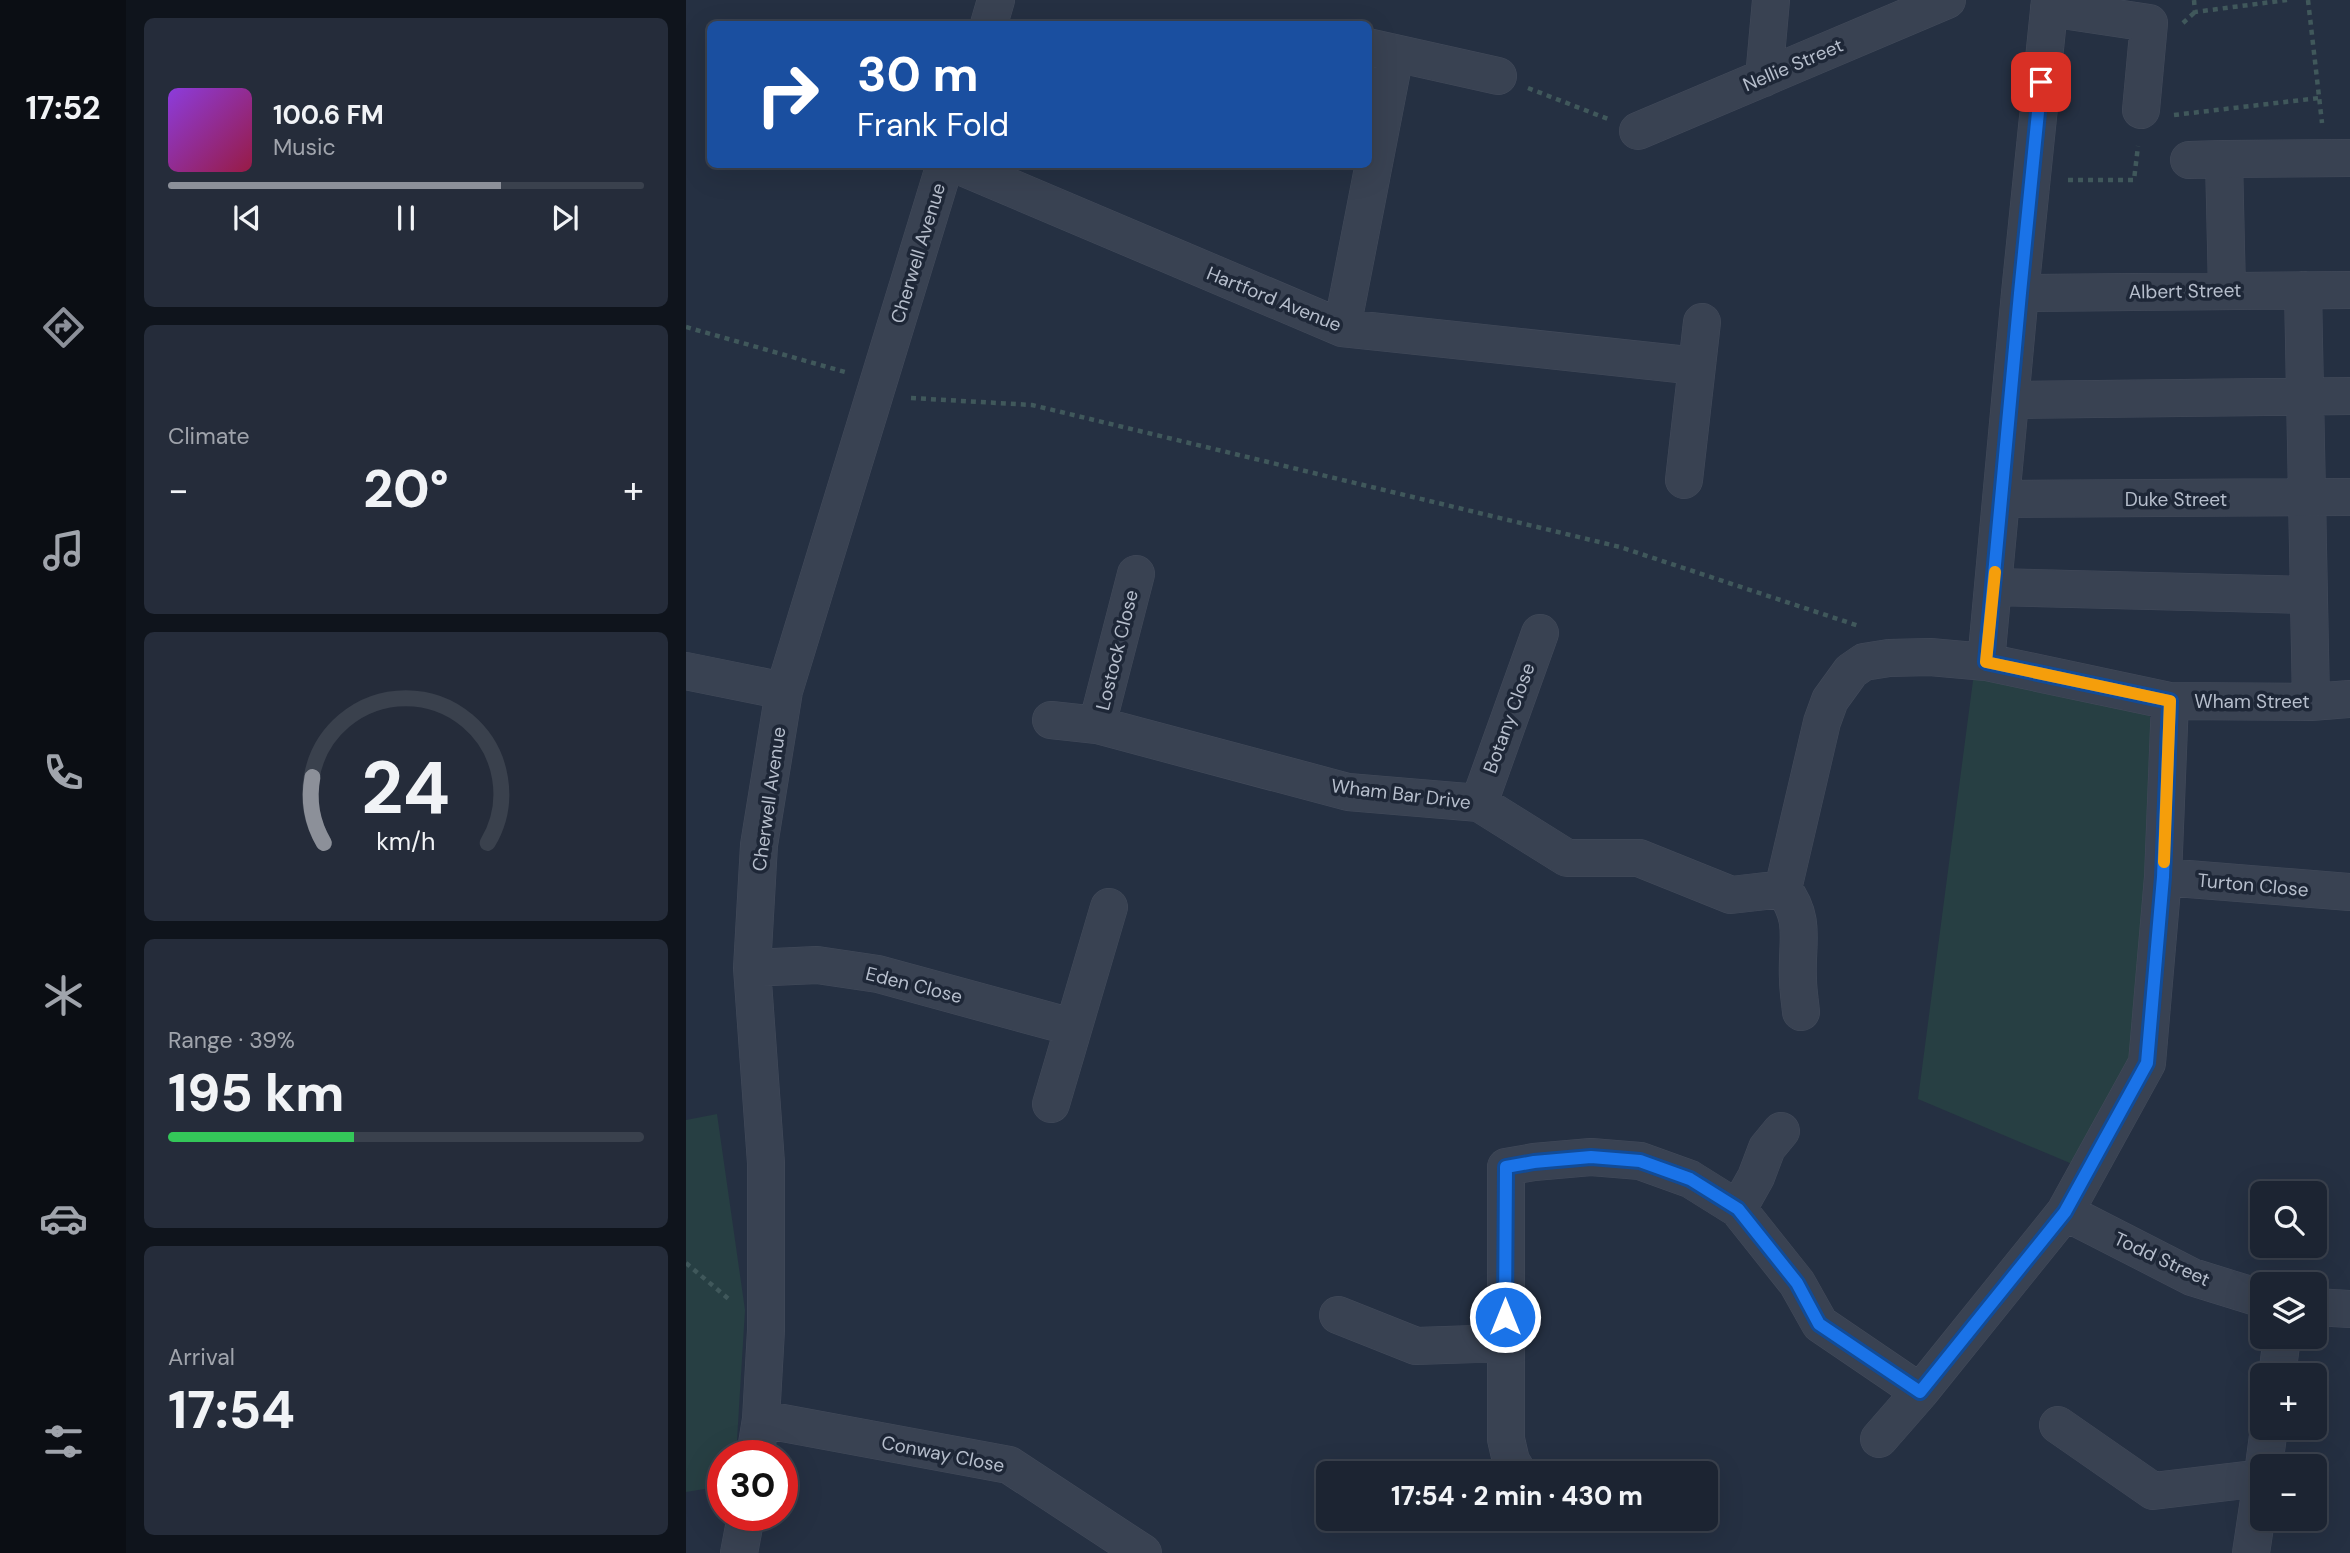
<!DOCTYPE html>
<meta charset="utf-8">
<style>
body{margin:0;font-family:"DM Sans",sans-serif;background:#252c3a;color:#f1f3f6;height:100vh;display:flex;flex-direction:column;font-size:26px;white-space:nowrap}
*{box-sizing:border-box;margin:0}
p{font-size:23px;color:#a0a4ac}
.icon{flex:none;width:38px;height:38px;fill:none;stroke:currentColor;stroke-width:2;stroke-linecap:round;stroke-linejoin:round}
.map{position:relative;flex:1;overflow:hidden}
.side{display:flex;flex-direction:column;gap:18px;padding:18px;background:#0f141c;width:560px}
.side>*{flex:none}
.top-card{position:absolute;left:21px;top:21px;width:665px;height:147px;border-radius:10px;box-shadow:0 7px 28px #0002,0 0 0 2px #3a414d;background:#1a4fa0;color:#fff;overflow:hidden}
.tools{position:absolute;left:1564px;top:1181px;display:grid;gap:14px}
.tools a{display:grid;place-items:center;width:77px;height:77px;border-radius:10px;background:#1c2432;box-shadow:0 7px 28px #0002,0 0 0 2px #3a414d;font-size:35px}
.speed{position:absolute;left:21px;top:1440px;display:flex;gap:14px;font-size:35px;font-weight:700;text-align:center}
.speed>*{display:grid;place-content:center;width:91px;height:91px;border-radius:50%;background:#1c2432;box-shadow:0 7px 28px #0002,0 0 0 2px #3a414d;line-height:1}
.speed .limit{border:10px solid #d22;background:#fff;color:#111}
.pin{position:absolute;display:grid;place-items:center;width:60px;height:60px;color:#fff;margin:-30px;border-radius:14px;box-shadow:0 4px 10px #0006}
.me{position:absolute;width:77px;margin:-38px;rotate:0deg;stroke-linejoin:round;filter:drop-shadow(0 0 5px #0008)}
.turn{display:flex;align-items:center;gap:24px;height:147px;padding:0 35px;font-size:32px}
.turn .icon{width:91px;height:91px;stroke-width:2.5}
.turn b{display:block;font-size:49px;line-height:60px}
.big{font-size:52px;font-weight:800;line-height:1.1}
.side .card{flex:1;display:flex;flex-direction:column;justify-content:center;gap:10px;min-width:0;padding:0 24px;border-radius:10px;background:#252c3a}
.side .dial{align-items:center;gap:0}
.dial svg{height:182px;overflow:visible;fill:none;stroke:#3a414d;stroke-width:7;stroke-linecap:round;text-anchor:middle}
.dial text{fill:#f1f3f6;stroke:none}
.song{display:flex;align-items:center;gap:21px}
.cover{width:84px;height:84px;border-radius:10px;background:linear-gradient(135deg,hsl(270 70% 55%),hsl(340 70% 35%))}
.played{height:7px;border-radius:4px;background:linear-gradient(90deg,#8c9099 70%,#3a414d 70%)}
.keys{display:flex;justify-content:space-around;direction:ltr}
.heat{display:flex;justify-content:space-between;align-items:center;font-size:38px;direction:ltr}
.charge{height:10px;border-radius:5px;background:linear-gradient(90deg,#34c759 39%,#3a414d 0)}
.trip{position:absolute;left:630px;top:1461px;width:402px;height:70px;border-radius:10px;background:#1c2432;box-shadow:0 7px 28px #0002,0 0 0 2px #3a414d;font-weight:800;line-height:70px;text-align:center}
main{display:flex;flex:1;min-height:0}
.menu{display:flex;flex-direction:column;width:126px;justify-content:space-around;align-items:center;background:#0b0e14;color:#a0a4ac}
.menu .icon{width:49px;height:49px}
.menu .current{color:#8c9099}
.menu b{font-size:32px;color:#f1f3f6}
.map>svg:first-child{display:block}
.green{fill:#273f43}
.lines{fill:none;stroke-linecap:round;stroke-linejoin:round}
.minor-casing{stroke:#434b5b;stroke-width:38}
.path{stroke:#40585b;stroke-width:4.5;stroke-dasharray:5 5;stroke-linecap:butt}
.minor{stroke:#394252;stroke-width:37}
.route-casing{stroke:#114b97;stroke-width:18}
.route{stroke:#1a73e8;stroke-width:12}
.slow{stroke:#f59e0b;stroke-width:12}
.labels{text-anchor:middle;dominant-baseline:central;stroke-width:7;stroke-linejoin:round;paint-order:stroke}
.street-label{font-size:19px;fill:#b6becc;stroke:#1e2737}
</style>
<main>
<nav class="menu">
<b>17:52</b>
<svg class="icon current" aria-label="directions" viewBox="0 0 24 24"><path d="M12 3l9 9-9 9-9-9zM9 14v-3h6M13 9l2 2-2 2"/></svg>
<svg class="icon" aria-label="music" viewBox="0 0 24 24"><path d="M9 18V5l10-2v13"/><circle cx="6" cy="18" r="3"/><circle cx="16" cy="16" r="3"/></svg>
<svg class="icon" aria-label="phone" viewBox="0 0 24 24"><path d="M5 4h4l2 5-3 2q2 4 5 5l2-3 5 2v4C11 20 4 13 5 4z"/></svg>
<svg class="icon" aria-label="climate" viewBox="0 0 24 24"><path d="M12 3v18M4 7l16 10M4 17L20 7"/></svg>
<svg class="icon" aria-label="car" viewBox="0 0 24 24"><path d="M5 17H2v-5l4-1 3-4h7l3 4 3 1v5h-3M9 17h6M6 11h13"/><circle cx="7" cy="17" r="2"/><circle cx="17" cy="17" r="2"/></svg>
<svg class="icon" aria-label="filters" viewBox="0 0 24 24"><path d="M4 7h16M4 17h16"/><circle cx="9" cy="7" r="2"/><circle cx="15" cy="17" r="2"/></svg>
</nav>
<section class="side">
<div class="card">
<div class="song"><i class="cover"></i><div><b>100.6 FM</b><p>Music</p></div></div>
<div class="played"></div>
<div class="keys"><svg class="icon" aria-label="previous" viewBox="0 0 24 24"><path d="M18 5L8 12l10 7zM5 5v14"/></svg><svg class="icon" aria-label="pause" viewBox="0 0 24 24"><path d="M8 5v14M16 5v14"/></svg><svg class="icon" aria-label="next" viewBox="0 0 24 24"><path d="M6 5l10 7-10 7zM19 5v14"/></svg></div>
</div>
<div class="card"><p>Climate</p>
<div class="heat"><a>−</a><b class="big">20°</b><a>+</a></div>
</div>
<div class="card dial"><svg viewBox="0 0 100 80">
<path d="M14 69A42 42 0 1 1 86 69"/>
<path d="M14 69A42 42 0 0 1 9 40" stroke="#8c9099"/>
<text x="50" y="56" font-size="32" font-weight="700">24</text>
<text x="50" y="72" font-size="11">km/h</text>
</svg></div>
<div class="card"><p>Range · 39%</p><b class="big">195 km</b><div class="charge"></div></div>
<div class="card"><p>Arrival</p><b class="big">17:54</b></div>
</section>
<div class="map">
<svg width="1664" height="1553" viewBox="0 0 1664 1553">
<rect width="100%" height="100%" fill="#253042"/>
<!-- green -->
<path class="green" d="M1288,673L1464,706V881L1452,1060L1391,1166L1232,1099Z
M31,1114L59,1310L50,1456H37V1486L0,1492V1120Z"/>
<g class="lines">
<!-- minor casing -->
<g class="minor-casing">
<path id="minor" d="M1363,8L1463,23L1455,110
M303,24L310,0
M682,47L812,76
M1078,78L1085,0
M952,131L1261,0
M1503,160L1538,159
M269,164L656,328L1011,366
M1617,290L1625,702
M1541,291L1538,159L1664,158
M1334,293L1664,290
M656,328L709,55
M1324,400L1664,396
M998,480L1016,322
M1316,499L1664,497
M1308,587L1623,595
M1300,662L1334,293L1364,0
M0,671L98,691
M365,720L411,725L662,792L793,803L881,858H953L1045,895L1097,889L1136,722L1144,700L1165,671L1178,662L1203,658L1244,657L1300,662L1484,701L1625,702L1664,699
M411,725L450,574
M793,803L854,633
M1477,877L1664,892
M1097,889C1121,920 1110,943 1112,979C1112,990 1114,1001 1115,1012
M66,968L131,965L192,974L386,1027
M365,1104L423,907
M1052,1209L1070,1177L1081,1148L1095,1131
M1379,1212L1506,1277L1577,1299
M1629,1307L1664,1309
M652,1315L730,1346L819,1343
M1591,1376L1596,1337
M75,1419L323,1465L457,1553
M1372,1425L1467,1491L1576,1478
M1193,1439L1234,1392L1379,1212L1461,1063L1477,877L1484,701
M69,1456L75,1419L80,1330V1163L66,968L73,845L98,691L259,164
M1578,1466L1583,1428
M833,1474L825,1461L820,1439V1167L848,1162L905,1157L954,1161L1004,1179L1052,1209L1111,1283L1134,1324L1234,1392
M53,1553L60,1516
M1565,1553L1577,1473"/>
</g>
<!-- path -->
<path class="path" d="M1508,0L1509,12L1601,0
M1622,0L1636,123
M1497,23L1509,12
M842,88L922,119
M1488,115L1633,98
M1382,180H1448L1452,146
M0,327L159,372
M225,398L346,405L934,547L1173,626
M0,1263L45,1301"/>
<!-- minor -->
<use href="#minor" class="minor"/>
</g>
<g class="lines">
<!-- route casing -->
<g class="route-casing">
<path id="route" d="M819,1317L820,1167L848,1162L905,1157L954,1161L1004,1179L1052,1209L1111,1283L1133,1324L1234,1392L1379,1212L1461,1063L1477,877L1484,701L1300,662L1334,293L1355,82"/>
</g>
<!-- route -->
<use href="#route" class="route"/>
<!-- slow -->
<path class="slow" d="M1309,572L1300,662L1484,701L1478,862"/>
</g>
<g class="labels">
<!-- street labels -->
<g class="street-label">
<text transform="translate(1107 65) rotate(-23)">Nellie Street</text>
<text transform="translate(232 253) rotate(-73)">Cherwell Avenue</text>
<text transform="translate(1499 291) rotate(-1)">Albert Street</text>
<text transform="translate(588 299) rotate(22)">Hartford Avenue</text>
<text x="1490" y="499">Duke Street</text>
<text transform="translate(431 650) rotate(-76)">Lostock Close</text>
<text x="1566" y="701">Wham Street</text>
<text transform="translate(823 718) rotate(-70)">Botany Close</text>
<text transform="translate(715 794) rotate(7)">Wham Bar Drive</text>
<text transform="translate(83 799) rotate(-82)">Cherwell Avenue</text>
<text transform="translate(1567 885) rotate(5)">Turton Close</text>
<text transform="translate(228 985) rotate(14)">Eden Close</text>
<text transform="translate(1476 1259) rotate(25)">Todd Street</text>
<text transform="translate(257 1454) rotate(11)">Conway Close</text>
</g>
</g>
</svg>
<div class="tools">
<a><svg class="icon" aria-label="search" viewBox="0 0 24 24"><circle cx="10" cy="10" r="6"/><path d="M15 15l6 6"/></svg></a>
<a><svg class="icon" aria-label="layers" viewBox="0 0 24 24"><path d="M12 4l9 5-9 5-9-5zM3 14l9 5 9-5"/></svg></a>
<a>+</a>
<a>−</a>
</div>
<div class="speed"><div class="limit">30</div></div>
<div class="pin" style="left:1355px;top:82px;background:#d93025"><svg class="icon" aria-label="arrive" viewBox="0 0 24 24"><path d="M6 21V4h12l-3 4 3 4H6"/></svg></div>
<svg class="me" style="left:819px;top:1317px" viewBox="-20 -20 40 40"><circle r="17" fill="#1a73e8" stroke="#fff" stroke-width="3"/><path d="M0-11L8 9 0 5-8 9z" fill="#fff"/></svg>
<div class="trip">17:54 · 2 min · 430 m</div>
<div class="top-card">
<div class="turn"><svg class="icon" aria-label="right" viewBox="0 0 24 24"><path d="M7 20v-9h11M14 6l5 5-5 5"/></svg><div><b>30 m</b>Frank Fold</div></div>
</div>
</div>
</main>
